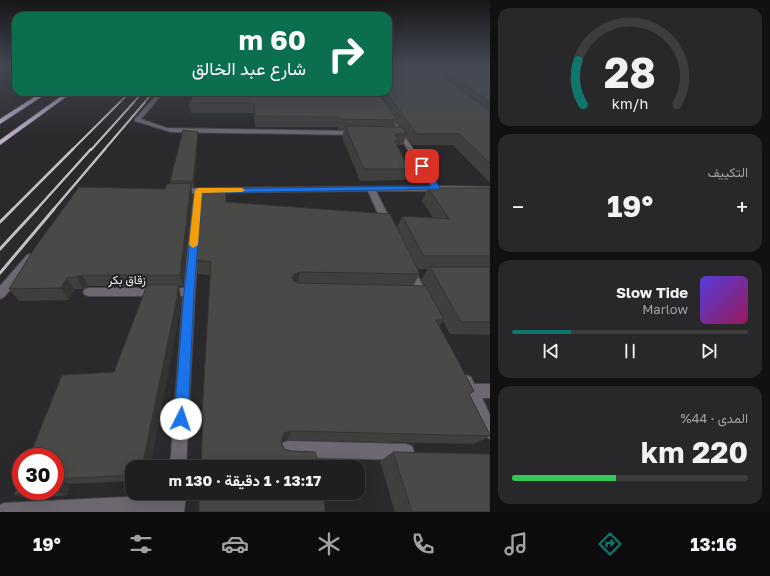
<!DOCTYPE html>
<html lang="ar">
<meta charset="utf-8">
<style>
body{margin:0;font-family:"Golos Text",Vazirmatn,sans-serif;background:#282729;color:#f1f3f6;direction:rtl;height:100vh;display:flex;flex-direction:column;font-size:15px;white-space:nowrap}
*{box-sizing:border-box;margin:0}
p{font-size:13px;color:#a2a2a5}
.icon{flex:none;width:22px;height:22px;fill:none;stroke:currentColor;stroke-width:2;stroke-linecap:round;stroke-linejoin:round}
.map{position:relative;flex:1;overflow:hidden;direction:ltr}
.details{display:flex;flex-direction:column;gap:8px;padding:8px;background:#121112;width:280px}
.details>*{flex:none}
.banner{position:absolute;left:12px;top:12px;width:380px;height:84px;border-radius:12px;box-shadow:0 4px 16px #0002,0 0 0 1px #3d3d3e;direction:rtl;background:#0b6e4f;color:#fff;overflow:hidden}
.speed{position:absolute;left:12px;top:448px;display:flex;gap:8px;font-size:20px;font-weight:700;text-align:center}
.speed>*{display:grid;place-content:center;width:52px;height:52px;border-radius:50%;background:#201f20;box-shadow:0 4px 16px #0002,0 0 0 1px #3d3d3e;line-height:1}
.speed .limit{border:6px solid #d22;background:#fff;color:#111}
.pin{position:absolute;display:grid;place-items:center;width:34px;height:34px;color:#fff;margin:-17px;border-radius:8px;box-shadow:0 2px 6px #0006}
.me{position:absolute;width:44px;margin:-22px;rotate:4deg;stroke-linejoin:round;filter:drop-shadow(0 0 3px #0008)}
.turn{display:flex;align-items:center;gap:14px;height:84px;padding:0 20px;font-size:18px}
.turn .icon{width:52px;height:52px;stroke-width:2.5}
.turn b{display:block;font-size:28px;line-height:34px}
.big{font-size:30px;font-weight:700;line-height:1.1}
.details .tile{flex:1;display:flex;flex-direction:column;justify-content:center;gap:6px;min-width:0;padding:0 14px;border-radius:12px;background:#282729}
.details .dial{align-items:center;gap:0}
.dial svg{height:104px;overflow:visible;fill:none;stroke:#3d3d3e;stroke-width:7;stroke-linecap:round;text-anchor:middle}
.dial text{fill:#f1f3f6;stroke:none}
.song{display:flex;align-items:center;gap:12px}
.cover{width:48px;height:48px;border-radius:6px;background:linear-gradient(135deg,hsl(250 70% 55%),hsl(330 70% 35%))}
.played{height:4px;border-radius:2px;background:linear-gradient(90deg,#0f766e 25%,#3d3d3e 25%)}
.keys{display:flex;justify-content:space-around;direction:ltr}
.heat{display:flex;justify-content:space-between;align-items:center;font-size:22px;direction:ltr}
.charge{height:6px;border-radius:3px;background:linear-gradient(90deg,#34c759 44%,#3d3d3e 0)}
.trip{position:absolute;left:125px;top:460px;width:240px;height:40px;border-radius:12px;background:#201f20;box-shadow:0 4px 16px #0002,0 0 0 1px #3d3d3e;font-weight:700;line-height:40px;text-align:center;direction:rtl}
.tabs{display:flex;height:64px;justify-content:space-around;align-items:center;background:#0d0c0d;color:#a2a2a5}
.tabs .icon{width:28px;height:28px}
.tabs .selected{color:#0f766e}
.tabs b{font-size:18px;color:#f1f3f6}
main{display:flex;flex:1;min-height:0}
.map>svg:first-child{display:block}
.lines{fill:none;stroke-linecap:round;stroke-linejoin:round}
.minor-casing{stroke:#464546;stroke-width:2}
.trunk-casing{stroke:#464546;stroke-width:1}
.minor{fill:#6d6772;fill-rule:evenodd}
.trunk{fill:#bcafc8;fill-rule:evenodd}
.rail-far3{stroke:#c2c1c2;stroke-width:1.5}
.rail-far2{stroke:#c2c1c2;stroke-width:2}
.rail-far1{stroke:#c2c1c2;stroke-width:2.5}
.rail{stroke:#c2c1c2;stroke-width:3}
.wall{fill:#3f403e;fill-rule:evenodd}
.shaded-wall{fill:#333432}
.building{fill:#494a48;stroke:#333432}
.route{fill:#1a73e8;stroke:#114b97}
.slow{fill:#f59e0b}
.labels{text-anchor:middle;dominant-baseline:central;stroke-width:4;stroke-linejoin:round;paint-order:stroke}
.street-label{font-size:12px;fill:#efeeef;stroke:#211f22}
</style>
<main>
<section class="details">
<div class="tile dial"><svg viewBox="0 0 100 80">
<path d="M14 69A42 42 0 1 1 86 69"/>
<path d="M14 69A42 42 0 0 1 10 35" stroke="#0f766e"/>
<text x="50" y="56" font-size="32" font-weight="700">28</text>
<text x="50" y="72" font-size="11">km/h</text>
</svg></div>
<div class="tile"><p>التكييف</p>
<div class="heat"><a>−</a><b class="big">19°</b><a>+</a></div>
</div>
<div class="tile">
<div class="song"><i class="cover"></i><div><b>Slow Tide</b><p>Marlow</p></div></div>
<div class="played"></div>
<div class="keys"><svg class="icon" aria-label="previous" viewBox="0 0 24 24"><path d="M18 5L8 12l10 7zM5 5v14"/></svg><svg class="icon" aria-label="pause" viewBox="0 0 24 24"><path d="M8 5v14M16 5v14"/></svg><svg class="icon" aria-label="next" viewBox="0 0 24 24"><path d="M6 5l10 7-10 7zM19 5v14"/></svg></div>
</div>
<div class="tile"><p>المدى · 44%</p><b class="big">220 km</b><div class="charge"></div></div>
</section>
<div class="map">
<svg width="490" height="512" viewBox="0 0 490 512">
<rect width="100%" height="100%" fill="#2a292b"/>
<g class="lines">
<!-- minor casing -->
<g class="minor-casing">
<path id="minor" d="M159,92H164L141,119L167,128L356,131L359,133L356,135L171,132L135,121V119Z
M371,92H375L438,186L490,187V191H376L393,225L388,228L383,225L368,191L202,193L195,292L186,467H170L183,296H89L85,295L83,292L85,289L89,288H184L194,193H175V189L198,188L431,186Z
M31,254L35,255L36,258L35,261L4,297L0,299V286L27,255Z
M409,266L413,267L428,295L430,298L428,301L424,303L420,301L404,270L405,267Z
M466,375L471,377L474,384H490V398H482L490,415V439L485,436L459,382L461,377Z
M288,441L406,444L412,446L414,452L412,458L406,460L288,457L282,455L280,449L282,443Z
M168,493H186L184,512H0V505L4,503L168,495Z"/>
</g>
<!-- trunk casing -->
<g class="trunk-casing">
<path id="trunk" d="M42,92H49L0,124V119Z
M67,92H73L0,145V140Z"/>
</g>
<!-- minor -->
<use href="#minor" class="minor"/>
<!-- trunk -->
<use href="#trunk" class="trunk"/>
<!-- rail-far3 -->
<path class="rail-far3" d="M119,103L130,92
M133,103L143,92
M144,103L153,92"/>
<!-- rail-far2 -->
<path class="rail-far2" d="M72,150L120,102
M91,150L134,102
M104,150L145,102"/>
<!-- rail-far1 -->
<path class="rail-far1" d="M12,210L73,149
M36,210L91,149
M53,210L105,149"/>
<!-- rail -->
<path class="rail" d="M0,222L13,209
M0,249L37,209
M0,273L54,209"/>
</g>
<!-- wall -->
<path class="wall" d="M388,66H490V183L453,145H412L406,136L403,145H397L409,169L404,180L360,181L342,137L344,130L338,129L337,127H255L254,113H191L189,103L194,95H186L185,92H388ZM396,122L400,127H395Z
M198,138L194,187H191L192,195L183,286H179L181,298L180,310L150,467H132V481L70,484L67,495L31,499L14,495L21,491H55V457L114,372L147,286H89L83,289H74L69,300L19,301L9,289L165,189L170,184V181Z
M428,188H490V335L450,334L443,321L439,326L474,391L469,395L490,435V436L474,444L288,440L282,442L284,449L320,467L203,419L202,414L210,275L198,274L196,260L227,202L397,227L402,216L433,218L422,201ZM417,269H428L421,280L425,286H413L420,274Z
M393,452L490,512H395L380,461Z"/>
<!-- shaded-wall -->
<path class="shaded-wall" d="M198,132V138L194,187L193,181Z
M191,183L192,195L183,286L180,275Z
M300,272L297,286L292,278L294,274Z
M82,275L89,286L83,289L76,277Z
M67,278L74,289L69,300L61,288Z
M178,285L181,298L180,310L150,467H142Z
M291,431L288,440L282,442L279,449L284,433Z
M57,479L70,484L67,495L55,491V485Z"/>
<!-- building -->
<path class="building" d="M388,66H430L490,111V163L459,134H417L386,92H388Z
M438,66H490V102Z
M196,92H378L397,120L340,119L339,117L255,116L254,103H189Z
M345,126L402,127L407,134H395L399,141H395L409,169H364Z
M183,130L198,132L193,181H170Z
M191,183L180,275H82L76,277L67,278L61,288L9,289L36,246L79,187L165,189L167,184Z
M428,188H490V256H424L402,216L449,219Z
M201,190H226V202L390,214L420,274L300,272L294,274L292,278L295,282L300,283L426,286L444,320H436L474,391L469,394L490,435V436L291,431L284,433L281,442L284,449L291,451L315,452L320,467H201L203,414H202L211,262L196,260Z
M430,267H490V322H461Z
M147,285H178L177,298L142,467H132V475L57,479L55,485V457H29L62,375L114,372Z
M393,452L490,454V512H412Z
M21,478V491H47L14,495Z
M199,493H324L325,512H199Z"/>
<!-- sky -->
<linearGradient id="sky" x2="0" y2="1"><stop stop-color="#171718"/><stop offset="0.48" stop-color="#444955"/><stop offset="1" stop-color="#444955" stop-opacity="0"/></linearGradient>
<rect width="490" height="137" fill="url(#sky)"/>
<!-- route -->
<path class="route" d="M420,165H424L440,188L439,189L202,193L194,292L188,419L186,424L181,426L176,424L174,419L184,292L196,189L431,186L419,166Z"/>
<!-- slow -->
<path class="slow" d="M198,188H242L245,190L242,192L202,193L198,245L193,248L189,245L195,190Z"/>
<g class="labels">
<!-- street labels -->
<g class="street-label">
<text x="127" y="279">زقاق بكر</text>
</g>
</g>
</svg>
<div class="speed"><div class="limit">30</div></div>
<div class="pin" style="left:422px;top:166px;background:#d93025"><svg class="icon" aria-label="arrive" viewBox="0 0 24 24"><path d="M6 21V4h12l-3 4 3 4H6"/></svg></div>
<svg class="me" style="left:181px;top:419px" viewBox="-20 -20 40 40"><circle r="19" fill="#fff"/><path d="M0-13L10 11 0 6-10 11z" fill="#1a73e8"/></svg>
<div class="trip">13:17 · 1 دقيقة · 130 m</div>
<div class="banner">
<div class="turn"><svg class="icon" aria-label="right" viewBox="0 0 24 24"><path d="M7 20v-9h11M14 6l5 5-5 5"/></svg><div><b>60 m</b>شارع عبد الخالق</div></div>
</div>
</div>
</main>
<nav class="tabs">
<b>13:16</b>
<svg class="icon selected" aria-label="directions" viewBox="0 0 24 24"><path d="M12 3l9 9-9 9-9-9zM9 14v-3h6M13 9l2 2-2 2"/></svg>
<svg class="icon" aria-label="music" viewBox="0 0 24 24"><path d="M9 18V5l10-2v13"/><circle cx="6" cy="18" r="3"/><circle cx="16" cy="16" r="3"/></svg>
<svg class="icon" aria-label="phone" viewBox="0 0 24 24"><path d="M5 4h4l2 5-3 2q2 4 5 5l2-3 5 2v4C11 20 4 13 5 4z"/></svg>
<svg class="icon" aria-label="climate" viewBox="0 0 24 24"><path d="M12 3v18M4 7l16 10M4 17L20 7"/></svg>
<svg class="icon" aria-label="car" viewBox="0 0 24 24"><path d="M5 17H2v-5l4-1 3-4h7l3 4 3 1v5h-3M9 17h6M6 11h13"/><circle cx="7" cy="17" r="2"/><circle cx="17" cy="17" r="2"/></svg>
<svg class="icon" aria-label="filters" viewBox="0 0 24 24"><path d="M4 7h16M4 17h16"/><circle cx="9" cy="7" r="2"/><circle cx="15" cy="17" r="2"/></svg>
<b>19°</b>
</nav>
